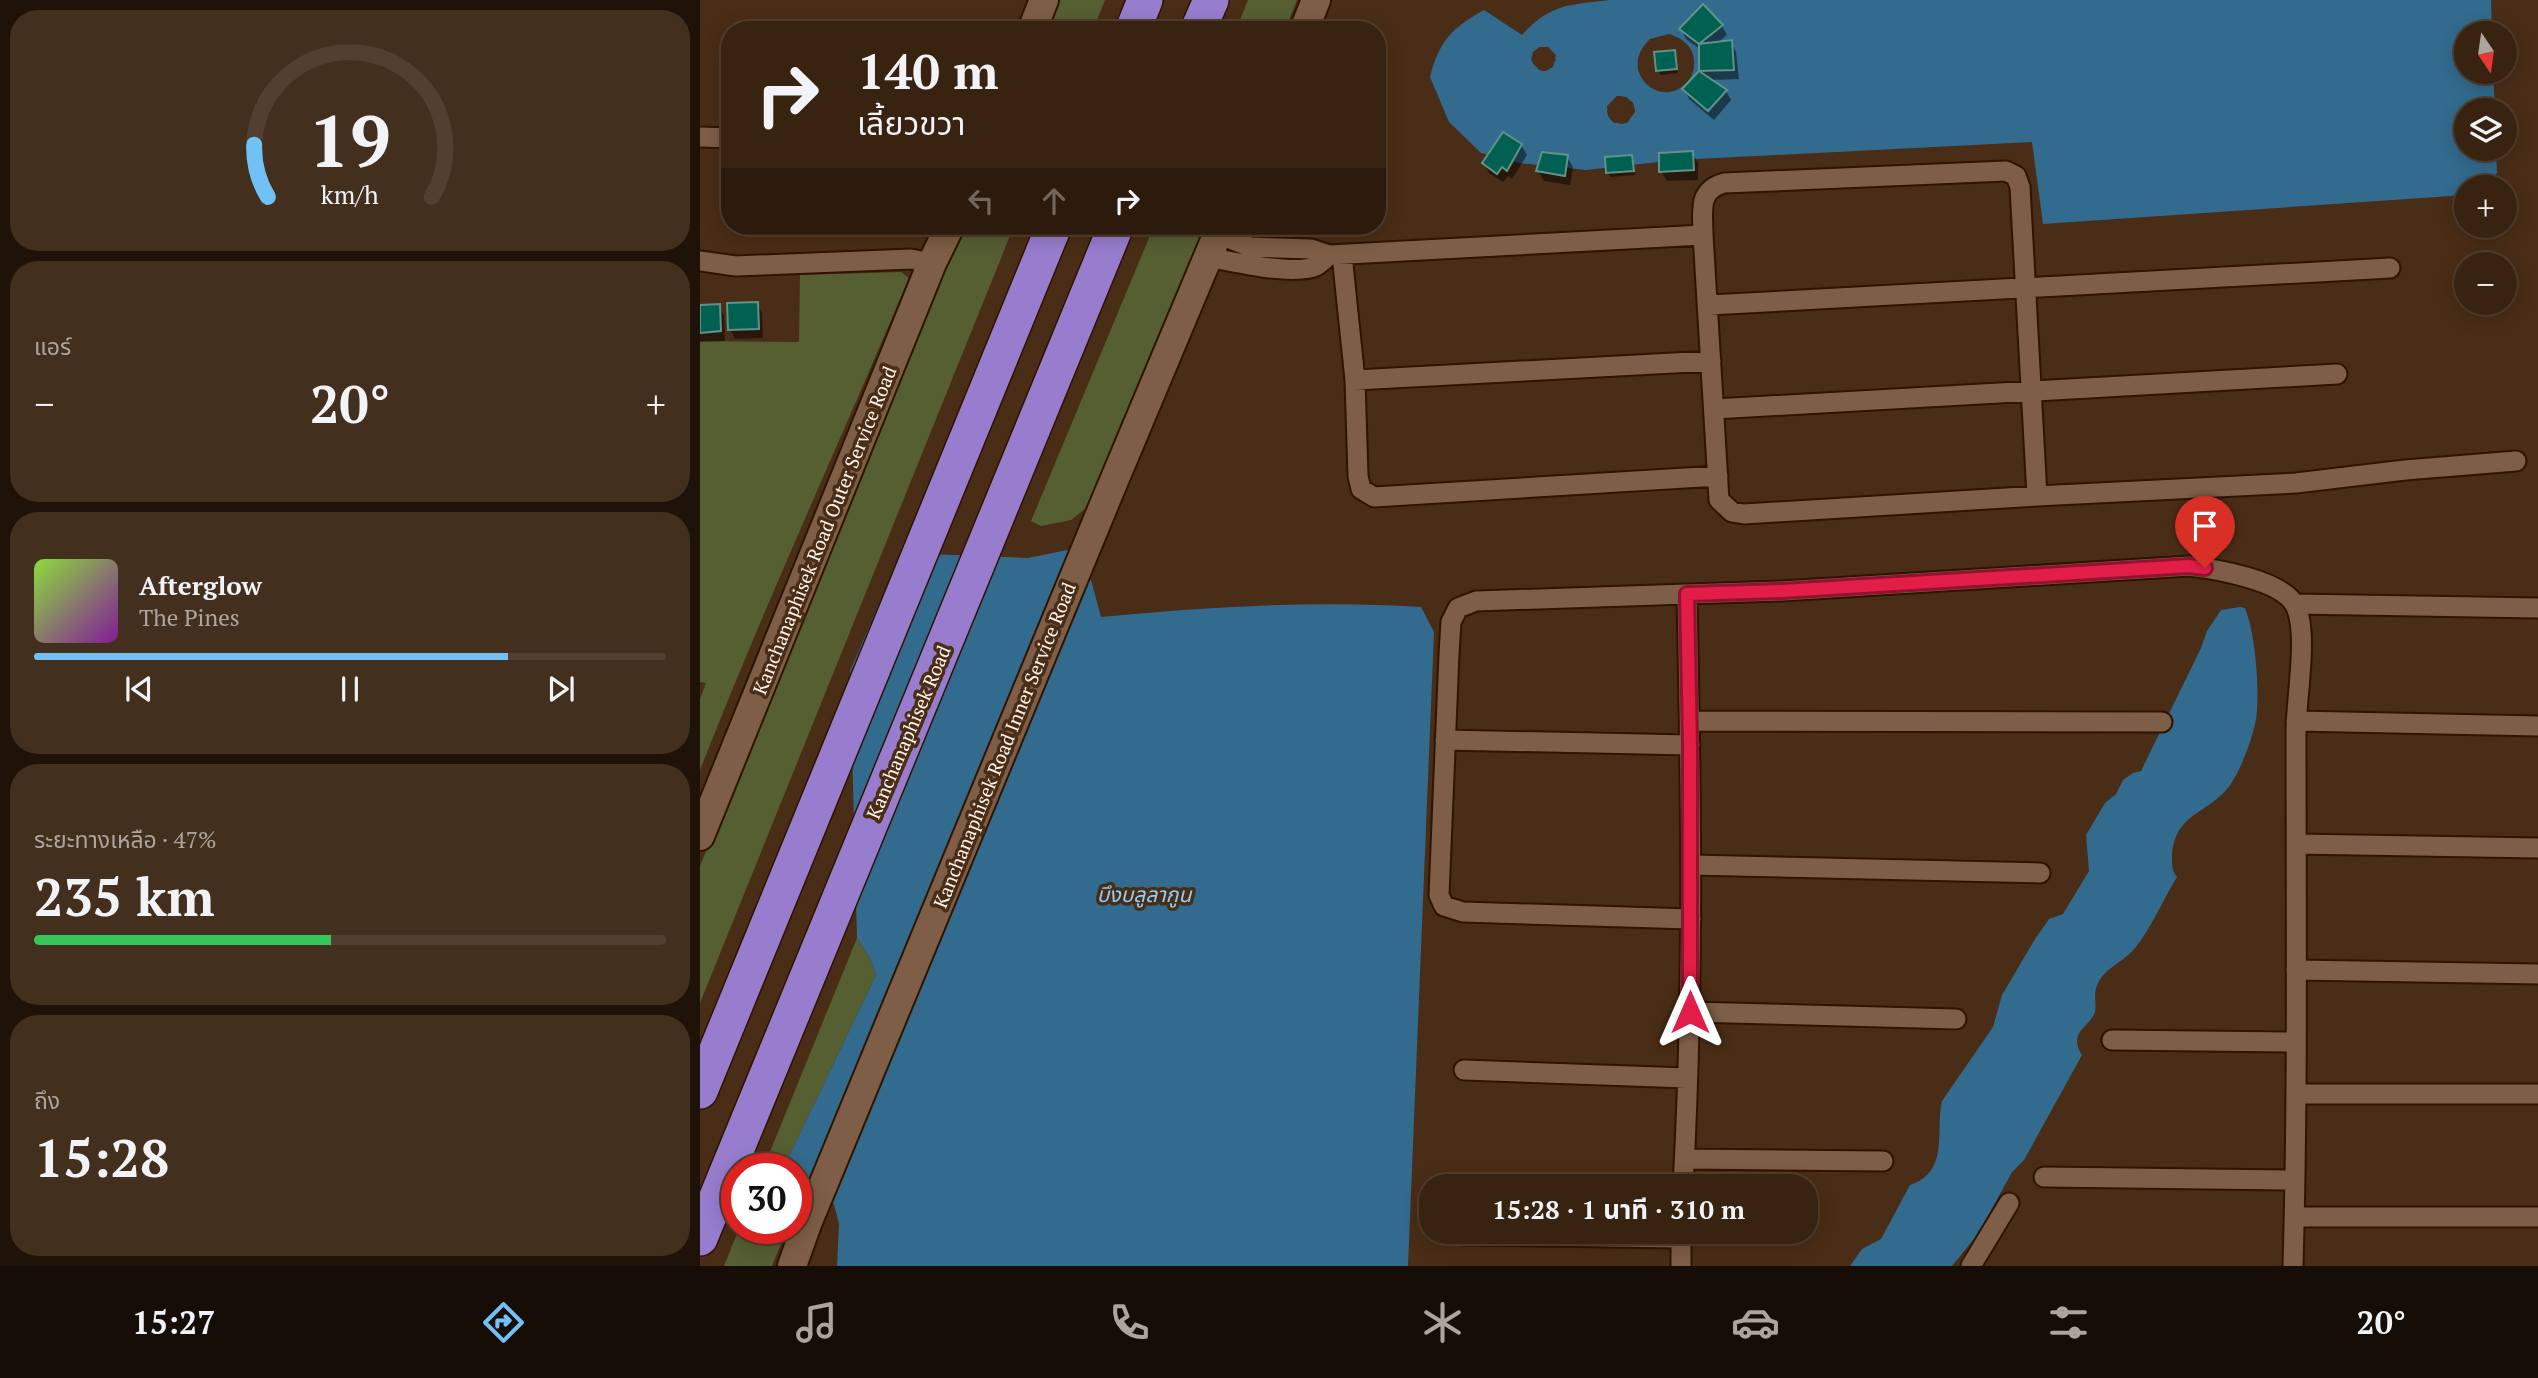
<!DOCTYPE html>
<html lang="th">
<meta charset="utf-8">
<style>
body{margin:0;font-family:"PT Serif","Noto Sans Thai",serif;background:#432f1e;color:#f1f3f6;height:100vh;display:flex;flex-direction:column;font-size:26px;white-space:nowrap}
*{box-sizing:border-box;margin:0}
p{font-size:23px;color:#aba49f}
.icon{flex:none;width:38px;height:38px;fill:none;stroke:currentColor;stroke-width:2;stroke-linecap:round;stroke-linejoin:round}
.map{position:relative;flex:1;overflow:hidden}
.sheet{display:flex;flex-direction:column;gap:10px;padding:10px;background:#1f1309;width:700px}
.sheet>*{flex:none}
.hud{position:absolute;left:21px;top:21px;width:665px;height:214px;border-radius:28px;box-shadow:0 4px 18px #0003,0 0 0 2px #523f30;background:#382210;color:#f1f3f6;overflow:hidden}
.needle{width:46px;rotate:167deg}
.buttons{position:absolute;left:1754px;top:21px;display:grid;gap:14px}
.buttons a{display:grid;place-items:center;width:63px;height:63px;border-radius:50%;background:#382210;box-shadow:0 4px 18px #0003,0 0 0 2px #523f30;font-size:35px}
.speed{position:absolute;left:21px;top:1153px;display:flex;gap:14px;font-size:35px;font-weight:700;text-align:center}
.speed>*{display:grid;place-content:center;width:91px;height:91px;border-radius:50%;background:#382210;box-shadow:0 4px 18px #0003,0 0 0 2px #523f30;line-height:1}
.speed .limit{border:10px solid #d22;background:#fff;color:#111}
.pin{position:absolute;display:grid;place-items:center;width:60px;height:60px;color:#fff;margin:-72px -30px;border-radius:50% 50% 50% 0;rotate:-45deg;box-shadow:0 0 7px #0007}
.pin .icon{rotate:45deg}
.me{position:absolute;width:77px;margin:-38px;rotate:0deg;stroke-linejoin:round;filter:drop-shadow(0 0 5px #0008)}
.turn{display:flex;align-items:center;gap:24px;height:147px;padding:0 21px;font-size:32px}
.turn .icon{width:91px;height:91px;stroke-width:2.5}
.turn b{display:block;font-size:49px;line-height:60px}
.lanes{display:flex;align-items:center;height:66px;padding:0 21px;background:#0003;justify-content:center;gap:35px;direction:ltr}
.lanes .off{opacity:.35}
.big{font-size:52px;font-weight:700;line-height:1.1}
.sheet .tile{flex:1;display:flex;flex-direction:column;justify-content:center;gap:10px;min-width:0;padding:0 24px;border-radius:28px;background:#432f1e}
.sheet .dial{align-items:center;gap:0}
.dial svg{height:182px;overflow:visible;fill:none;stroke:#523f30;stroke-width:7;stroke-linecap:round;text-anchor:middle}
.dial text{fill:#f1f3f6;stroke:none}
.song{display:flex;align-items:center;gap:21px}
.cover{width:84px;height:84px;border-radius:10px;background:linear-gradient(135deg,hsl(90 70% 55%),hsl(290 70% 35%))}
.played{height:7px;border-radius:4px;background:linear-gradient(90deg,#71c1f4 75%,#523f30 75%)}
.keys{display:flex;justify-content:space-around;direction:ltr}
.heat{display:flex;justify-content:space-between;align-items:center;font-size:38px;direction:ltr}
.charge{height:10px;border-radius:5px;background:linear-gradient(90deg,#34c759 47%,#523f30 0)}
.trip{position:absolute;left:719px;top:1174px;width:399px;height:70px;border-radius:28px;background:#382210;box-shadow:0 4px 18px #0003,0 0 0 2px #523f30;font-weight:700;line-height:70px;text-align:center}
.menu{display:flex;height:112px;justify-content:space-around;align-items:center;background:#160e06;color:#aba49f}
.menu .icon{width:49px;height:49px}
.menu .selected{color:#71c1f4}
.menu b{font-size:32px;color:#f1f3f6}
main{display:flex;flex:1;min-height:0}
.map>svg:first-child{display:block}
.green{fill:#565f32}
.water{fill:#326b8e;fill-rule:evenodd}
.pier{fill:#4a2d16;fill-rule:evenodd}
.shadow{fill:#0007}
.building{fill:#006052;stroke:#629287;stroke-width:2}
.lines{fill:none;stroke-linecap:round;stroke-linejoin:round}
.street-casing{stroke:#2f1400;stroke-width:23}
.secondary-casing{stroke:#2f1400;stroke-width:32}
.highway-casing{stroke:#2f1400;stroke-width:38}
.street{stroke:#7e5e46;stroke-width:19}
.secondary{stroke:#7e5e46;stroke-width:28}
.highway{stroke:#987dcf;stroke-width:35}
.route-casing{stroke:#92132f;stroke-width:18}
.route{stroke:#e11d48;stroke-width:12}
.labels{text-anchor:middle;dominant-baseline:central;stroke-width:7;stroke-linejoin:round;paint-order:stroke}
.street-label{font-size:19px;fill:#fef2ea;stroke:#4a2d16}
.water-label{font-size:21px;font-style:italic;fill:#8ecff9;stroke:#4a2d16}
</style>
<main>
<section class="sheet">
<div class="tile dial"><svg viewBox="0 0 100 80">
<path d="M14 69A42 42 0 1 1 86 69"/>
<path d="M14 69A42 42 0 0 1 8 46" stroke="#71c1f4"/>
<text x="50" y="56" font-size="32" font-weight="700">19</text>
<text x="50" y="72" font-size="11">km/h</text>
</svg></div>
<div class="tile"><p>แอร์</p>
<div class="heat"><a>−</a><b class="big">20°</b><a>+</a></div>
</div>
<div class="tile">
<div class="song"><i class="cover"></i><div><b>Afterglow</b><p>The Pines</p></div></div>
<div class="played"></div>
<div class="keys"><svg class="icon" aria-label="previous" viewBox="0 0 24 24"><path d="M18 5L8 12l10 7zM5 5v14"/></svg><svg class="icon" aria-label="pause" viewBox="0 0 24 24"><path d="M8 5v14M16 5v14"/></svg><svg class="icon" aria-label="next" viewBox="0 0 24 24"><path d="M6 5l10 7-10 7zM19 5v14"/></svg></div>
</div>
<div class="tile"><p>ระยะทางเหลือ · 47%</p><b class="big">235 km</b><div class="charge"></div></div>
<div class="tile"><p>ถึง</p><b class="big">15:28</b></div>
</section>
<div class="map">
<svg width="1838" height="1266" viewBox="0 0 1838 1266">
<rect width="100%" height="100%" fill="#4a2d16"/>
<!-- green -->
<path class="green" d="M357,0H405L393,30H345Z
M548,0H597L585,30H536Z
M98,24L181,26V30H97Z
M101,226H227L224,231L101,232Z
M262,226H314L0,1003V866Z
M454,226H506L395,501L371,520L341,526L331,521Z
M201,272L209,278C140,442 65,604 0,770V699L6,683L0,682V341L99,342L100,275Z
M157,938L170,958L176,975L83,1169H63Z
M39,1229H87L72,1266H24Z"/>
<!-- water -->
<path class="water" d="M910,0H1791L1792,33H1766V72H1793L1795,110H1766V149H1796L1797,173L1784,187H1766V195L1343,224L1332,142L977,160L886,170L820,163L781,153L749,122L730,77C739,41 752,28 784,10L822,35C851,3 870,5 910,0ZM969,34C982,38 993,46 994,60C995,67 993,75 988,81C963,112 915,72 950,39ZM840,47H848L856,60L846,71H842L833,64V52ZM917,96L926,97L933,103L935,112L923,124C914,123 909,121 907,111Z
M382,547L401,617C507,607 615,600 721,607L734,632L708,1266H137L139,1224L134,1204L96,1197V1169H83L176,975L170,958L157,938L150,671L201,553L328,558Z
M1540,607L1545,608C1555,633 1559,682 1557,709C1557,729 1540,774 1527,789C1506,814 1474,814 1472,857C1472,865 1472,871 1477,877C1464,898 1450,930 1435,948C1425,961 1408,966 1399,981C1392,993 1397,1002 1395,1012C1390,1028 1367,1031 1382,1055L1324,1160L1312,1172L1278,1234L1252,1266H1150L1162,1249L1181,1239L1210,1185C1250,1172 1235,1131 1242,1101L1293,1027L1302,995L1335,939L1349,919L1363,914L1389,871L1386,835L1405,803L1416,794L1423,780L1433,773L1441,771L1501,648L1507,631L1521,610Z"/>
<!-- pier -->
<path class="pier" d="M840,47H848L856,55L853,67L846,71L839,70L831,60L833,52ZM841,50H847L853,56L851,64L846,67L838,65L835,60L836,54Z
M917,96L926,97L933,103L935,112L927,123H914L908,116L907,106ZM918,100H925L930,105L931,111L926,120H916L911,114L910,107Z"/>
<!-- shadow -->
<path class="shadow" d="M1022,26L1027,35L1016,44L1031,42L1036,52L1039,79L1010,80L1026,91L1031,100L1014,120L989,99L984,89L1001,71L1000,49L986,39L981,29Z
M974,52L978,73L961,75L958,71Z
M821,145L827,155L812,179L808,176L803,182L789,173L784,163Z
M992,153L998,163V180L967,181L961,171Z
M867,157L873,167L870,185L844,181L838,171Z
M931,157L935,175L910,177L908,173Z
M57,303L62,313L63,338L35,339L30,330Z
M19,306L24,316L25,341L0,342V307Z"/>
<!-- building -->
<path class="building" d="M1003,4L1023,25L999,44L979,29Z
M1032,40L1034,70L999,71V44Z
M975,50L977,69L956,71L954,52Z
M999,71L1027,90L1008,111L982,89Z
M803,132L822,144L807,171L802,167L797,174L782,163Z
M993,151L994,170L959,172V153Z
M842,152L868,155L865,176L836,171Z
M932,155L934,171L906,173L905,157Z
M58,302L59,329L28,330L27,303Z
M20,304L21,331L0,333V305Z"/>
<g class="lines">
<!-- street casing -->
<g class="street-casing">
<path id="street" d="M0,137L30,138
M518,234L550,247L611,249L629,255L1003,235
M642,255L655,380L658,476L661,489L674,497L1018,476
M508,257C532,262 595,276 616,266C621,263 626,258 629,255
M0,261L36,266L211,259L232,263
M1009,305L1690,268
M655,380L1011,361
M1014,409L1637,374
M1337,496L1320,187L1316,176L1306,171L1024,183C997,191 1003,211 1003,235L1019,500L1032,512L1044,514L1337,496L1596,483L1705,470L1816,461
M987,594L776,601L758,608L751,622L749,654L739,895L744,906L763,912L991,919
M1595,604L1838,608
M990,721L1462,722
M1596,721L1838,726
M745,740L990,745
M1596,844L1838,848
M991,865L1340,873
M1596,970L1838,974
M990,1012L1256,1019
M1412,1040L1596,1042
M764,1070L987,1078
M1597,1094H1838
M985,1159L1183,1161
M1344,1177L1595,1180
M983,1186C994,989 991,792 987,594L1082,591L1489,566C1515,569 1582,580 1595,605C1609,632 1596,699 1596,731C1596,910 1598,1088 1593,1266
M1595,1217H1838
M981,1232V1266
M764,1235L980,1238
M1271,1266L1309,1203"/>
</g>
<!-- secondary casing -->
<g class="secondary-casing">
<path id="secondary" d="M332,30L344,0
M604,30L616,0
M0,836L232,263L250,226
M92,1266L107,1224L408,495L521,226"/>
</g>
<!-- highway casing -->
<g class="highway-casing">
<path id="highway" d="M433,30L445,0
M498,30L511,0
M0,1091L354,226
M0,1238L416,226"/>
</g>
<!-- street -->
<use href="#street" class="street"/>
<!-- secondary -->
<use href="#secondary" class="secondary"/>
<!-- highway -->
<use href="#highway" class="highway"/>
</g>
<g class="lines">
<!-- route casing -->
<g class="route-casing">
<path id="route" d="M990,1012V745L987,594L1082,591L1489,566L1505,568"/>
</g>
<!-- route -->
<use href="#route" class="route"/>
</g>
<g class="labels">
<!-- street labels -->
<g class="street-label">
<text transform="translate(124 530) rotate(-68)">Kanchanaphisek Road Outer Service Road</text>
<text transform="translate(208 732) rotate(-67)">Kanchanaphisek Road</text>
<text transform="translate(304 745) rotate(-68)">Kanchanaphisek Road Inner Service Road</text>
</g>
<!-- water labels -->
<g class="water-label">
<text x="444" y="894">บึงบลูลากูน</text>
</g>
</g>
</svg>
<div class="buttons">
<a><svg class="needle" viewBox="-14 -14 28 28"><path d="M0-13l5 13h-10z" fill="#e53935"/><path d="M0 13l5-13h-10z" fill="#aba49f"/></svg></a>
<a><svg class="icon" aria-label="layers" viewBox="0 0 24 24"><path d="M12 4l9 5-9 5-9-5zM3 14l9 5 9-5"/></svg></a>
<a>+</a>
<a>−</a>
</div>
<div class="speed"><div class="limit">30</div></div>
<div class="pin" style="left:1505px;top:568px;background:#d93025"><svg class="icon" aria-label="arrive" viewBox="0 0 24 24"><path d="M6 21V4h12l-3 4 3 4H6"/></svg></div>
<svg class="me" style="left:990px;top:1012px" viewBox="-20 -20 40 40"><path d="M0-17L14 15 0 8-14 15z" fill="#e11d48" stroke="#fff" stroke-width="4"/></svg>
<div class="trip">15:28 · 1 นาที · 310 m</div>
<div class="hud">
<div class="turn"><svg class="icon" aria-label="right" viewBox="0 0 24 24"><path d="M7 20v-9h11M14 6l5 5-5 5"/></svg><div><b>140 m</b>เลี้ยวขวา</div></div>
<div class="lanes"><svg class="icon off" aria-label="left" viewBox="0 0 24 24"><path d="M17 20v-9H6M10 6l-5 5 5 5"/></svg><svg class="icon off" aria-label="ahead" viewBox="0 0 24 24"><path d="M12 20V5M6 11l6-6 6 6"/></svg><svg class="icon" aria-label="right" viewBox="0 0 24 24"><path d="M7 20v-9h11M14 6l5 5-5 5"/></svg></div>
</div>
</div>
</main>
<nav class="menu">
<b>15:27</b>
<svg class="icon selected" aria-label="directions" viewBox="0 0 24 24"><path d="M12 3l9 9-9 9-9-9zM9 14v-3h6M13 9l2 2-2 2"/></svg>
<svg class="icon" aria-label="music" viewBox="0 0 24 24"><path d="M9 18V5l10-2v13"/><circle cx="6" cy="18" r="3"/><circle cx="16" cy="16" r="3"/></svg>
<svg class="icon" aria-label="phone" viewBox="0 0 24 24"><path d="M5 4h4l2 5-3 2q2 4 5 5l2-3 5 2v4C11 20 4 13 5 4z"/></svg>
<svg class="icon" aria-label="climate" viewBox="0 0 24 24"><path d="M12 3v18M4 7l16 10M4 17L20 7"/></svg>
<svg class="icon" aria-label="car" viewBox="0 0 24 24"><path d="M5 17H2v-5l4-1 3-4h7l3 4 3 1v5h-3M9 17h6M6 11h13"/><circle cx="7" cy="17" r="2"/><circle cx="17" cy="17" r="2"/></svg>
<svg class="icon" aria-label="filters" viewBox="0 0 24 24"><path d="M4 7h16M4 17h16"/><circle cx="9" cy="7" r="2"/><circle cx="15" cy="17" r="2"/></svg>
<b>20°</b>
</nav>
